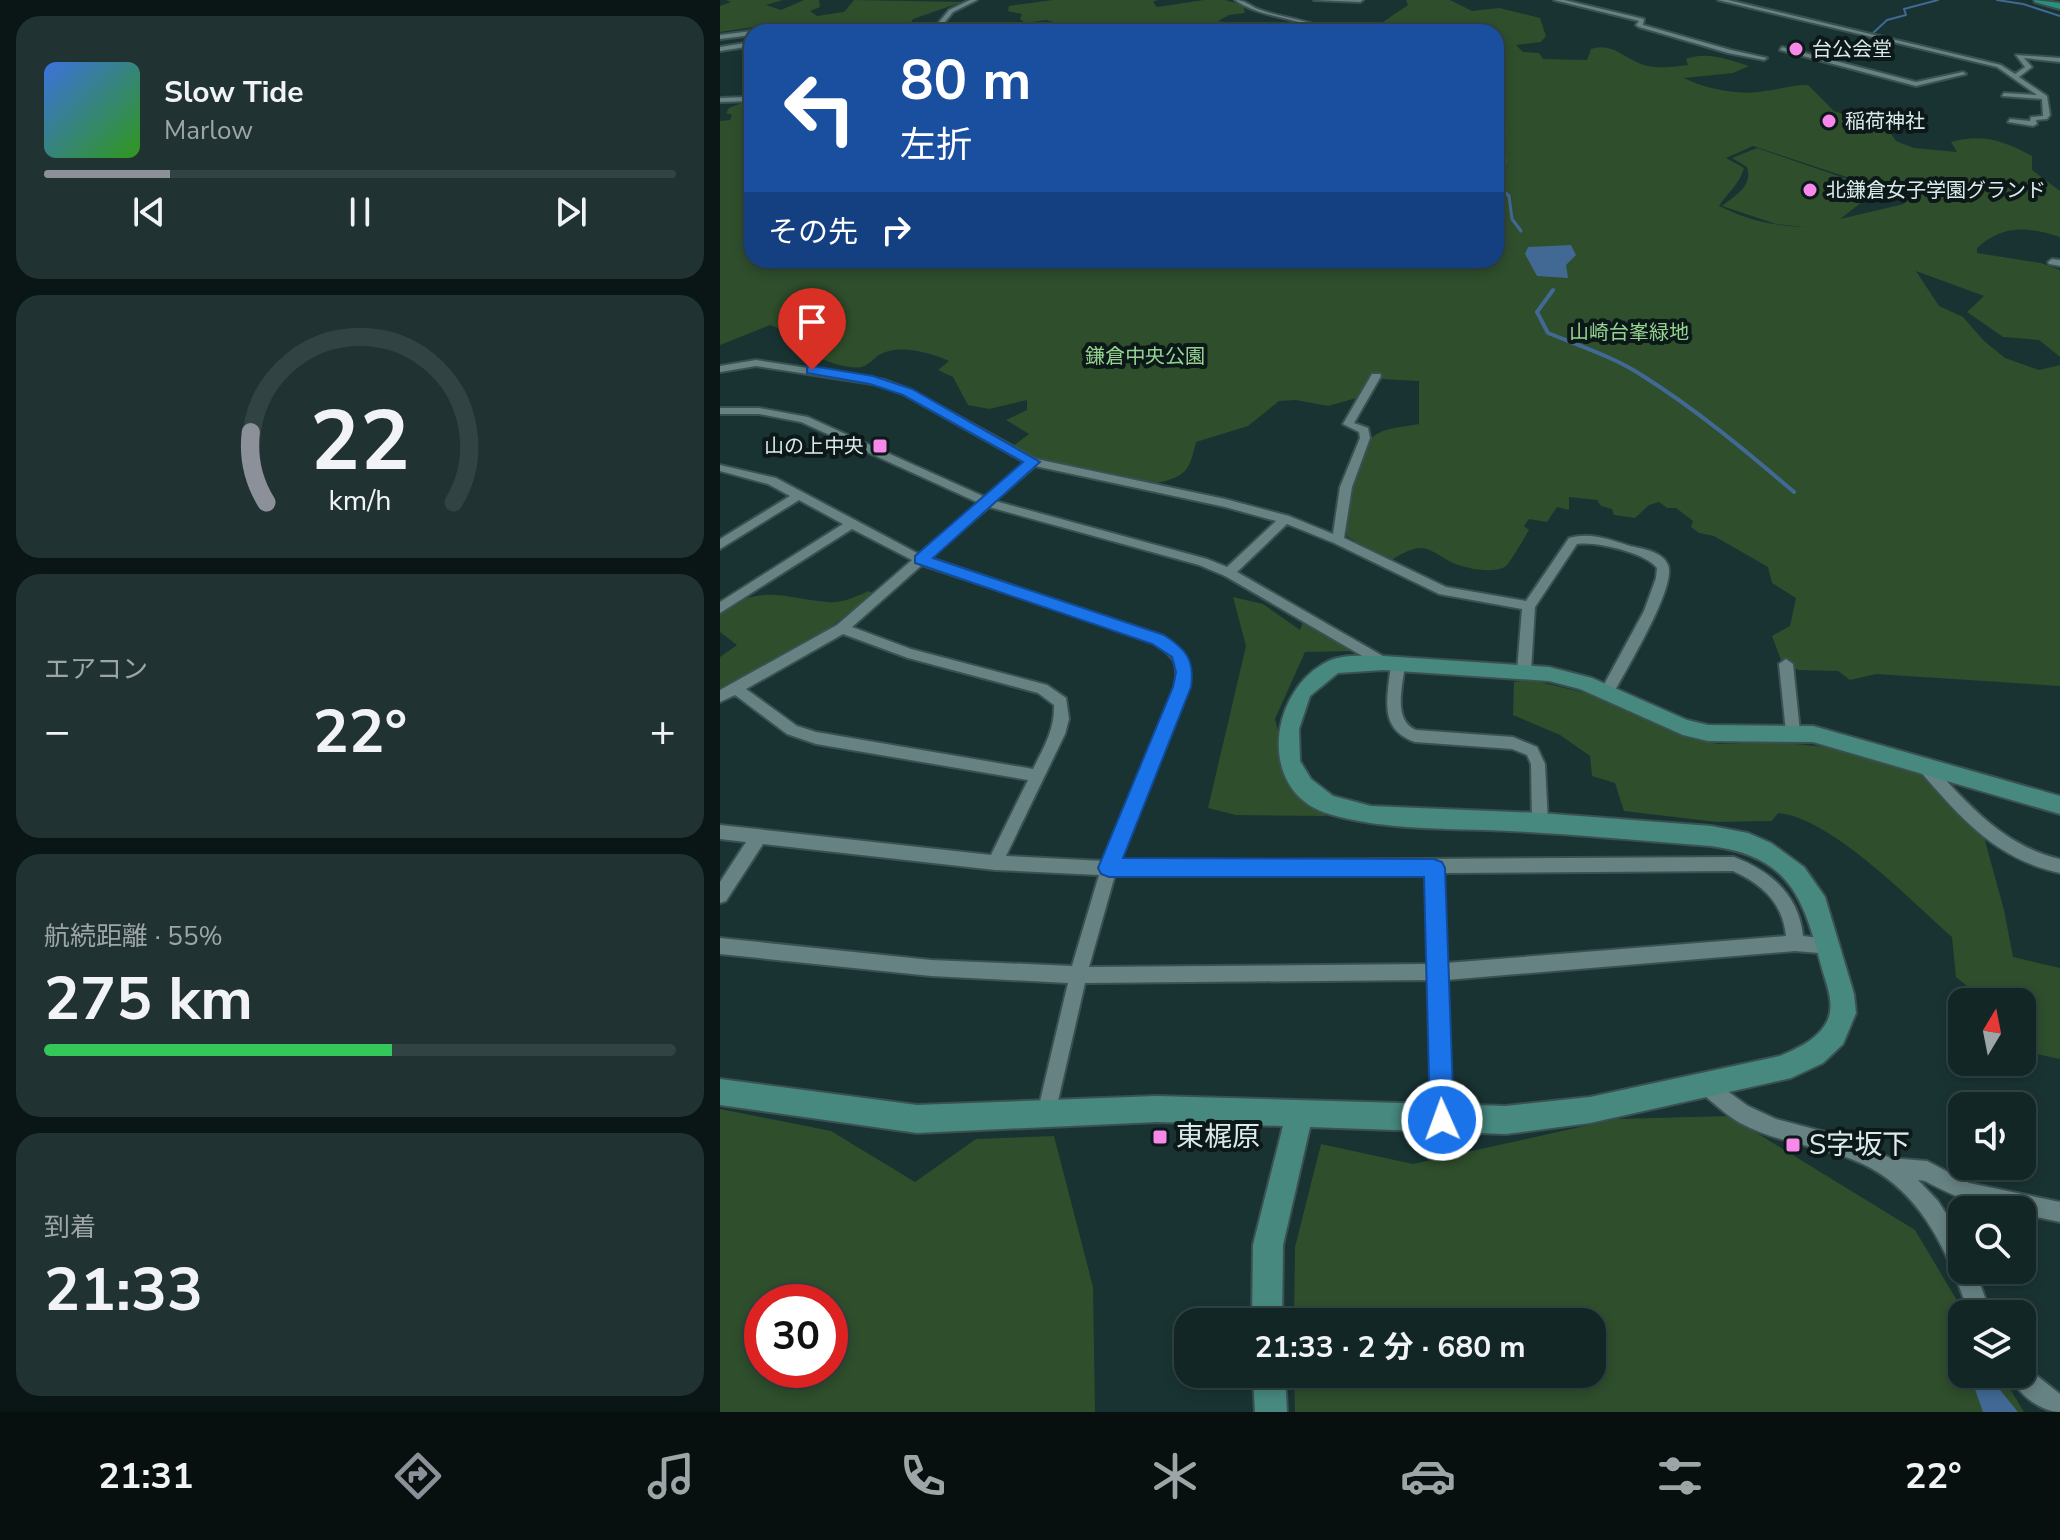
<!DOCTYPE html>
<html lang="ja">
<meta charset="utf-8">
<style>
body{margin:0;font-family:"Nunito Sans","Noto Sans JP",sans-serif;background:#203232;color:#f1f3f6;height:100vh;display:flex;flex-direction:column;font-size:30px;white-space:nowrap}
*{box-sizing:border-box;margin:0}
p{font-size:26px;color:#9da5a7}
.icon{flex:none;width:44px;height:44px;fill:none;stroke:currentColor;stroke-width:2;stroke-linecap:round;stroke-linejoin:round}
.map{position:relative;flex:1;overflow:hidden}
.drawer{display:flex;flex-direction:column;gap:16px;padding:16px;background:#0a1515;width:720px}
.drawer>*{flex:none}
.top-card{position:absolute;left:24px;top:24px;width:760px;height:244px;border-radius:24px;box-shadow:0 4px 12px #0003,0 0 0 2px #324343;background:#1a4fa0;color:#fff;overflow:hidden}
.needle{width:52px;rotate:10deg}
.tools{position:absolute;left:1228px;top:988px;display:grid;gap:16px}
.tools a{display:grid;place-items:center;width:88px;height:88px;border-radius:16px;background:#132626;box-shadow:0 4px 12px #0003,0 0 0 2px #324343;font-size:40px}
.speed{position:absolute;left:24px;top:1284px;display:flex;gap:16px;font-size:40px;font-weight:700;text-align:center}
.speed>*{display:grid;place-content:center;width:104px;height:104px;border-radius:50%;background:#132626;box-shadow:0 4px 12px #0003,0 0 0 2px #324343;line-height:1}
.speed .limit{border:12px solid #d22;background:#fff;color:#111}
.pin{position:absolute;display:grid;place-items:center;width:68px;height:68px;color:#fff;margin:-82px -34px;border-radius:50% 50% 50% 0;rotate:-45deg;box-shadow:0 0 8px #0007}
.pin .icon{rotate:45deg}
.me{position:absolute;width:88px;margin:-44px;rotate:358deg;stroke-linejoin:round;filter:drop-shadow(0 0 6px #0008)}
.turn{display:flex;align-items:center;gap:28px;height:168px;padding:0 24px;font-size:36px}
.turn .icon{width:104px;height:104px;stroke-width:2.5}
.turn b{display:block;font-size:56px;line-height:68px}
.then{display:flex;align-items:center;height:76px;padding:0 24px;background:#0003;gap:16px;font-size:30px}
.big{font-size:60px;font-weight:700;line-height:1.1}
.drawer .tile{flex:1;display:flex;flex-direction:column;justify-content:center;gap:12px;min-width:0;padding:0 28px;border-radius:24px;background:#203232}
.drawer .dial{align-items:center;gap:0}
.dial svg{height:208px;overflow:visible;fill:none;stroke:#324343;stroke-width:7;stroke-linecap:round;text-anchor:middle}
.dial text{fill:#f1f3f6;stroke:none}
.song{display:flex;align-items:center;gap:24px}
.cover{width:96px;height:96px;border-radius:12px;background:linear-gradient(135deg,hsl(220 70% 55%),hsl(110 70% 35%))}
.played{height:8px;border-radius:4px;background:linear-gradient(90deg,#8c9099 20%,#324343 20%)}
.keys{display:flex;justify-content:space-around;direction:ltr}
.heat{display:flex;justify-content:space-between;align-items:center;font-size:44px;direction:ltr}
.charge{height:12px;border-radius:6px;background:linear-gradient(90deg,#34c759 55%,#324343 0)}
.trip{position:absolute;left:454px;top:1308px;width:432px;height:80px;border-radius:24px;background:#132626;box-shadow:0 4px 12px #0003,0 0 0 2px #324343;font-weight:700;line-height:80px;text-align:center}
.menu{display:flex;height:128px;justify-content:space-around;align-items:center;background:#080f0f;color:#9da5a7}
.menu .icon{width:56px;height:56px}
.menu .current{color:#8c9099}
.menu b{font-size:36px;color:#f1f3f6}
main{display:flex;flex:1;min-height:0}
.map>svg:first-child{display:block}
.green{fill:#2e4e2c;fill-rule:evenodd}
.water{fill:#416994}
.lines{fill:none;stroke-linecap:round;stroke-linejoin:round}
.stream-far2{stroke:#416994;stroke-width:2}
.stream-far1{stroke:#416994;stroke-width:3}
.stream{stroke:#416994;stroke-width:4}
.street-casing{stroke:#3a5051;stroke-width:4}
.secondary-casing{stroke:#3a5051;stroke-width:4}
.primary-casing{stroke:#3a5051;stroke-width:4}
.street{fill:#668283;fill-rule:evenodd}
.secondary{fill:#47897f;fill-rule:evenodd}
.primary{fill:#29907c;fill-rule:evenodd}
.route{fill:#1a73e8;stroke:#114b97;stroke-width:2}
.poi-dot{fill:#f888e9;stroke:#0d1819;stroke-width:3}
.labels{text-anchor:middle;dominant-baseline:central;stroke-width:8;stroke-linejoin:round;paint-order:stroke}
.far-poi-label{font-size:20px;fill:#dbeaea;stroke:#0d1819;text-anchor:start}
.far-park-label{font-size:20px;fill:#95d390;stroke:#0d1819}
.near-poi-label{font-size:28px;fill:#dbeaea;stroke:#0d1819;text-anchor:start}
</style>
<main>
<section class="drawer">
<div class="tile">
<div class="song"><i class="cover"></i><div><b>Slow Tide</b><p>Marlow</p></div></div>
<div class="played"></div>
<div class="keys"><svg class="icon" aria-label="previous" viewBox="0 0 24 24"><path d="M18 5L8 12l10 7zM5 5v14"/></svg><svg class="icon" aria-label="pause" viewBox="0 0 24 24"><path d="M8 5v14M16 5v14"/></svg><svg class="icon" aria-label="next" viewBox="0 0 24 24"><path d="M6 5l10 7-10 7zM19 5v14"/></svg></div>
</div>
<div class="tile dial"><svg viewBox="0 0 100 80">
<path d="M14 69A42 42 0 1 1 86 69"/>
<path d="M14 69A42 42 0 0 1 8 42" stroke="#8c9099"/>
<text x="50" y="56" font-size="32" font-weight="700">22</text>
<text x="50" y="72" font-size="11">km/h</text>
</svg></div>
<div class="tile"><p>エアコン</p>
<div class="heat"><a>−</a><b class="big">22°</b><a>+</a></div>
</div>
<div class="tile"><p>航続距離 · 55%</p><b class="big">275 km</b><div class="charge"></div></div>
<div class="tile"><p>到着</p><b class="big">21:33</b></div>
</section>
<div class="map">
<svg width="1340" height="1412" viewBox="0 0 1340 1412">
<rect width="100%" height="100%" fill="#193333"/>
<!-- green -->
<path class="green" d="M6,0H63L46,5L61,10L84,0H99L100,7L90,11L97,16L124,12L134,0L242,2L193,19L189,26L212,32C160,32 117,17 64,30H59L54,24L0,32V6L11,2Z
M333,0H437L433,2L437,7L484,0H505L523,5L525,13L509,15L498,21L530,26L534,32H319L332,31L341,24L326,20L305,23L300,19L302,14L288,11L289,6Z
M686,0H730L752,11L779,8L820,18L826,36L821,42L796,45L803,52L819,53L823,59L867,60L871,49C893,42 904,59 924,65C937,69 954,67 968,65L966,59C987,51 1009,60 1029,66L1013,73L964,78C986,89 1020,96 1045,91C1060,89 1072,85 1088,85L1114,111L1167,128L1176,141L1194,148L1237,152L1231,142C1262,133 1285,141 1312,156V170L1340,191V237C1307,227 1284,224 1257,248V253L1321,263L1340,270V357L1319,340L1283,337L1247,312L1264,296L1196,271L1219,306L1243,317L1264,341L1285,358L1319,370L1340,365V686L1156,674L1130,680L1118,671L1078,670L1061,660L1052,636L1070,626L1076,598L1052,583L1048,567L994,536L979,533L971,527L973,521L956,508H947L939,502L929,505L915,518L894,515L892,509L881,506L877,500L849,497V510L837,507L827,522L809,519L804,526L809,530C805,537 789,564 786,566C774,575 743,568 731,562C723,558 713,550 703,548C691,547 678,556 668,562L627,536C623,516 637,454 651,439C661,427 685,427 699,424V381L661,379L651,394L608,406L576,400L559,401L528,426L476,442C469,471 467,476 437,483L316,459L293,446L309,434L286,420L307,410V400L269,409L248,405L233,377L218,370L229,361C211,353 180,344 161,354C154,357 150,365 141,367C125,371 85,352 69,346L75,343L76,335L50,325L0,345V121L10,120L12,115L6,113L9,108L32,99V260H776V32H692L684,26L660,24L688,5ZM1033,146L1169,191L1184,204L1120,219L1142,202L1172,201L1165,192L1037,148L1012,158L1027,167C1033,186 1016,195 1002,206L1056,224L1084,227C1054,226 1027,220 999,206C1008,192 1019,185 1024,168L1006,158Z
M149,591L153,594L100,635L0,688V657L17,645L0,632V613C41,583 62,598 107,602C121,604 137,596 149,591Z
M513,597L543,604L580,630L583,622L632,651L585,652L555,719L572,783L606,816L516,815L488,808L526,646Z
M811,680L866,693L971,739L998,744L1056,742L1106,747L1204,776L1264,837L1284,910L1293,957L1340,968V1059L1302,1051V1002H1262L1259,996L1236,977L1232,937C1191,901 1112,818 1058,813L1052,821L997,822L904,811L895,783L872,776L870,756L840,735L793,715L794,682Z
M0,1109L111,1131L195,1182L256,1139L334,1136L373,1287L375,1412H0ZM42,1302H110V1370H42Z
M1009,1116L1195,1230L1245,1314H1242V1374H1281L1304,1412H575L574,1374H872V1322H574L575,1247L601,1144L693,1164L896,1119Z"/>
<!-- water -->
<path class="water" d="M851,245L856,255L846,265L848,278L817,276L805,254L808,247Z
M1250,1375L1271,1379L1298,1412H1263Z"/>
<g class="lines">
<!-- stream-far2 -->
<path class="stream-far2" d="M1277,0L1303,4L1340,16
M1152,34L1167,20L1186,15L1184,9L1218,0"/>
<!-- stream-far1 -->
<path class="stream-far1" d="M776,122L785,128L782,138L785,161L781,189L789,196L792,219L801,231"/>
<!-- stream -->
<path class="stream" d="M833,290L817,312L828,333C860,346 894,357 923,376C977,410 1026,451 1074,492"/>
<!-- street casing -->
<g class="street-casing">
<path id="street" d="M250,0H257L233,12L217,32H211L229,10Z
M515,0C525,0 530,6 538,9C563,19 586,18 611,32C598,32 587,24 575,21C553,15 534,13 515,0Z
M594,0H643L640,2Z
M834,0H844L924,19L923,25L1011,50L1047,58L1044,60L1008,53L919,27L916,25L919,21Z
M998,0H1008L1281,65L1295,74L1305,67L1296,55L1340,58V62L1304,58L1312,67L1299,77L1327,96L1330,115L1327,119L1316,120L1317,124L1313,126L1288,122L1290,119L1310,121L1311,117L1323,116L1322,99L1282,96L1284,93L1317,95L1277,67Z
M657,30L668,32H654Z
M32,32V35L0,39V35L32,31L34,32Z
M32,42V46L0,51V47Z
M1062,47L1196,82L1243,72L1246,74L1196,86L1060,50Z
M32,92V101L0,102V98L27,97Z
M1332,259L1340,260V266L1329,264L1328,262Z
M36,360L165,380L191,390L316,459L505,499L569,516L613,534L620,487L640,438L639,432L623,424L652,374H660L661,376L634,423L648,428L650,438L632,487L624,538L726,587L806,601L849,538C871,532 888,539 910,546C923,549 942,551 948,565C957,587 904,673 892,696H882L880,692L924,611L936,578L937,568C926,553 876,541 857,544L815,607L811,671L804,676L797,671L802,609L719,594L614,543L567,524L517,572L668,659L670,663L663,668L505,576L479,565L269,507L210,558L443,636C465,651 473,658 469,687L400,861L1014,857C1051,871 1079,895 1083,936L1117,940L1119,946L1117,952L1111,954L1075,951L726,980L731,1120L729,1127L722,1129L715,1127L713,1120L709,980L365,983L335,1114L333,1121L326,1123L319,1121L317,1114L348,983L211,976L0,954V938L211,960L352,966L379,875L275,870L43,844L6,901L0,903V882L26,842L0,839V825L271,855L308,780L96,744L67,734L15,695L0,702V690L117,625L192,560L132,529L0,613V602L123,524L79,500L0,549V539L70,496L48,484L0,471V465L56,478L199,554L259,503L81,422L39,414H0V408H39L88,417L265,497L306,463L183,394L159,385L36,366L0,372V366ZM315,466L505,507L556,521L507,567L487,559L275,501ZM202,565L433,642C454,657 459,661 455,687L384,861L286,856L345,734L349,719L346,698L327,685L191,649L132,627ZM123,634L188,658L318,693L334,705C335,729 324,747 313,769L96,732L77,726L26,689ZM1013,871C1042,884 1063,903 1066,936L726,963L722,873ZM706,873L708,964L369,967L395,875Z
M678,659L685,664C683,685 672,720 696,730L793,737L817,747L825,764L828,823L825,828L820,830L815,828L812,823L811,764L807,755L792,749L695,742C657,729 668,696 671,664Z
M1066,659L1073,664L1080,732L1078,736H1068L1066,732L1059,664Z
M1204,760L1209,762C1247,803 1283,846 1340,859V873C1275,859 1241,818 1199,770L1197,766L1199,762Z
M988,1077L1028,1106L1056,1119L1128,1138L1170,1158L1207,1161L1249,1183L1340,1202V1222L1302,1214V1210C1264,1210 1238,1198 1205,1181L1198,1180L1218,1201L1241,1237L1242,1270H1255L1271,1314H1249C1228,1251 1199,1184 1131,1159C1094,1145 1055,1142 1020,1123C1006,1115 994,1103 981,1093L979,1086L981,1079Z
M1302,1364L1340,1394V1412C1320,1412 1297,1393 1289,1374H1302Z"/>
</g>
<!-- secondary casing -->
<g class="secondary-casing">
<path id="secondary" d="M663,656L829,667L872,678L967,720L988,725L1093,726L1340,796V814L1093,742L988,741L963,735L860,689L829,681L663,670L618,673L590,696L579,729L580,761L591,779L613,796L651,806L820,813L991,826L1028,833L1051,843L1084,867L1105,897L1134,994L1136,1013L1123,1044L1103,1063L1071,1078L870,1123L786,1134L590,1127L563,1245L562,1322H532L533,1245L563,1126L437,1122L197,1133L0,1105V1079L197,1105L437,1096L786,1106L870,1097L1060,1056C1076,1049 1095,1041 1105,1025C1116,1009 1108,988 1103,972C1084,901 1073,857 991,846C924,841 857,834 790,831C730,828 667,831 609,814C538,793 548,696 603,664C620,653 644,656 663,656Z
M533,1374H565L567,1412H535Z"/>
</g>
<!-- primary casing -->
<g class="primary-casing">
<path id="primary" d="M1314,0L1340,3V9L1315,2Z"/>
</g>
<!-- street -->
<use href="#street" class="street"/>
<!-- secondary -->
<use href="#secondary" class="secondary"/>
<!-- primary -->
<use href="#primary" class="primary"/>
</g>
<!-- route -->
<path class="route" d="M92,366L153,376L192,389L320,462L213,558L444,635C466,649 475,660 471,687L403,858L714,859L722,862L725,868L734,1120L731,1129L722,1132L713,1129L710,1120L704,877H389L381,874L378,868L453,687L456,672L452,657L432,644L195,563V556L303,462L183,395L150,384L87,373V367Z"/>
<!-- markers -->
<g class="poi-dot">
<circle cx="1076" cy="49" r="8"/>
<circle cx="1109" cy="121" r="8"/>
<circle cx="1090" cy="190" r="8"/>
<rect x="152" y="438" width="16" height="16" rx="4"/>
<rect x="432" y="1129" width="16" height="16" rx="4"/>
<rect x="1065" y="1137" width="16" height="16" rx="4"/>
</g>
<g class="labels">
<!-- far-poi labels -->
<g class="far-poi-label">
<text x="1092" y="49">台公会堂</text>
<text x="1125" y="121">稲荷神社</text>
<text x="1106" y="190">北鎌倉女子学園グランド</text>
<text x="144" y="446" text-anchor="end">山の上中央</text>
</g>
<!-- far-park labels -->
<g class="far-park-label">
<text x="909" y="332">山崎台峯緑地</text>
<text x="425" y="356">鎌倉中央公園</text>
</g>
<!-- near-poi labels -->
<g class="near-poi-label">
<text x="456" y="1137">東梶原</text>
<text x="1089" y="1145">S字坂下</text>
</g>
</g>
</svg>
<div class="tools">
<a><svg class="needle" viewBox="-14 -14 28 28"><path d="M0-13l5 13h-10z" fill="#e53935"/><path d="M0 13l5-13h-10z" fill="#9da5a7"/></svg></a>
<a><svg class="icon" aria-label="sound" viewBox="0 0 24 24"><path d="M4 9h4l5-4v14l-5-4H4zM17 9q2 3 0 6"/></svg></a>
<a><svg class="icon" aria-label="search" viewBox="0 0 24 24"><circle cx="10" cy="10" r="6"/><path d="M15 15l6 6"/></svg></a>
<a><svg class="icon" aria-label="layers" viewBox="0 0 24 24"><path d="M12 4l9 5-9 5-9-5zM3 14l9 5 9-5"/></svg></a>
</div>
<div class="speed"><div class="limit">30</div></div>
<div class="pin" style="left:92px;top:370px;background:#d93025"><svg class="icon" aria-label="arrive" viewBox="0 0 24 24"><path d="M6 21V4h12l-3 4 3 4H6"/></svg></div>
<svg class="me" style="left:722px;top:1120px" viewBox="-20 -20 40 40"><circle r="17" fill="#1a73e8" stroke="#fff" stroke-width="3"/><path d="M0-11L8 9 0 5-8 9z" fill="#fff"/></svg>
<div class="trip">21:33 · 2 分 · 680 m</div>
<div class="top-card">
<div class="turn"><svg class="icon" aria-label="left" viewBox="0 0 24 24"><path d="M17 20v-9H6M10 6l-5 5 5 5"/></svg><div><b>80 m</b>左折</div></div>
<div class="then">その先<svg class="icon" aria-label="right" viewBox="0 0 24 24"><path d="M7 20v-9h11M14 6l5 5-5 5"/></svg></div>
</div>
</div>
</main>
<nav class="menu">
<b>21:31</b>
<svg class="icon current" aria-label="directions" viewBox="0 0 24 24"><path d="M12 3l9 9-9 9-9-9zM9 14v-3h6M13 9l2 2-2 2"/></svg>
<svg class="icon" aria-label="music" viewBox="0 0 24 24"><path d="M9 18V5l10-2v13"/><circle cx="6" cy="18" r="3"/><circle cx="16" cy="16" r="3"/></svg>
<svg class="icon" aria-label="phone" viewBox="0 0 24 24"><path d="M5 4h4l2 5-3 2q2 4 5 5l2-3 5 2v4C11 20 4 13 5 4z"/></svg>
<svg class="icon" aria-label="climate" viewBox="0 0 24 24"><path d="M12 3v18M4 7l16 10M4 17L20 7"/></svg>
<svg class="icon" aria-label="car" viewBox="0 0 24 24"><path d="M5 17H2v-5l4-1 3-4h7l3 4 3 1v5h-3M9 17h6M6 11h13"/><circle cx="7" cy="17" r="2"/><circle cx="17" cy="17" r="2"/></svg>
<svg class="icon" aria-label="filters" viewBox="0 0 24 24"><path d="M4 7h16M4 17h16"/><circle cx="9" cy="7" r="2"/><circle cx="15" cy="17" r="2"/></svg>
<b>22°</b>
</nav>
